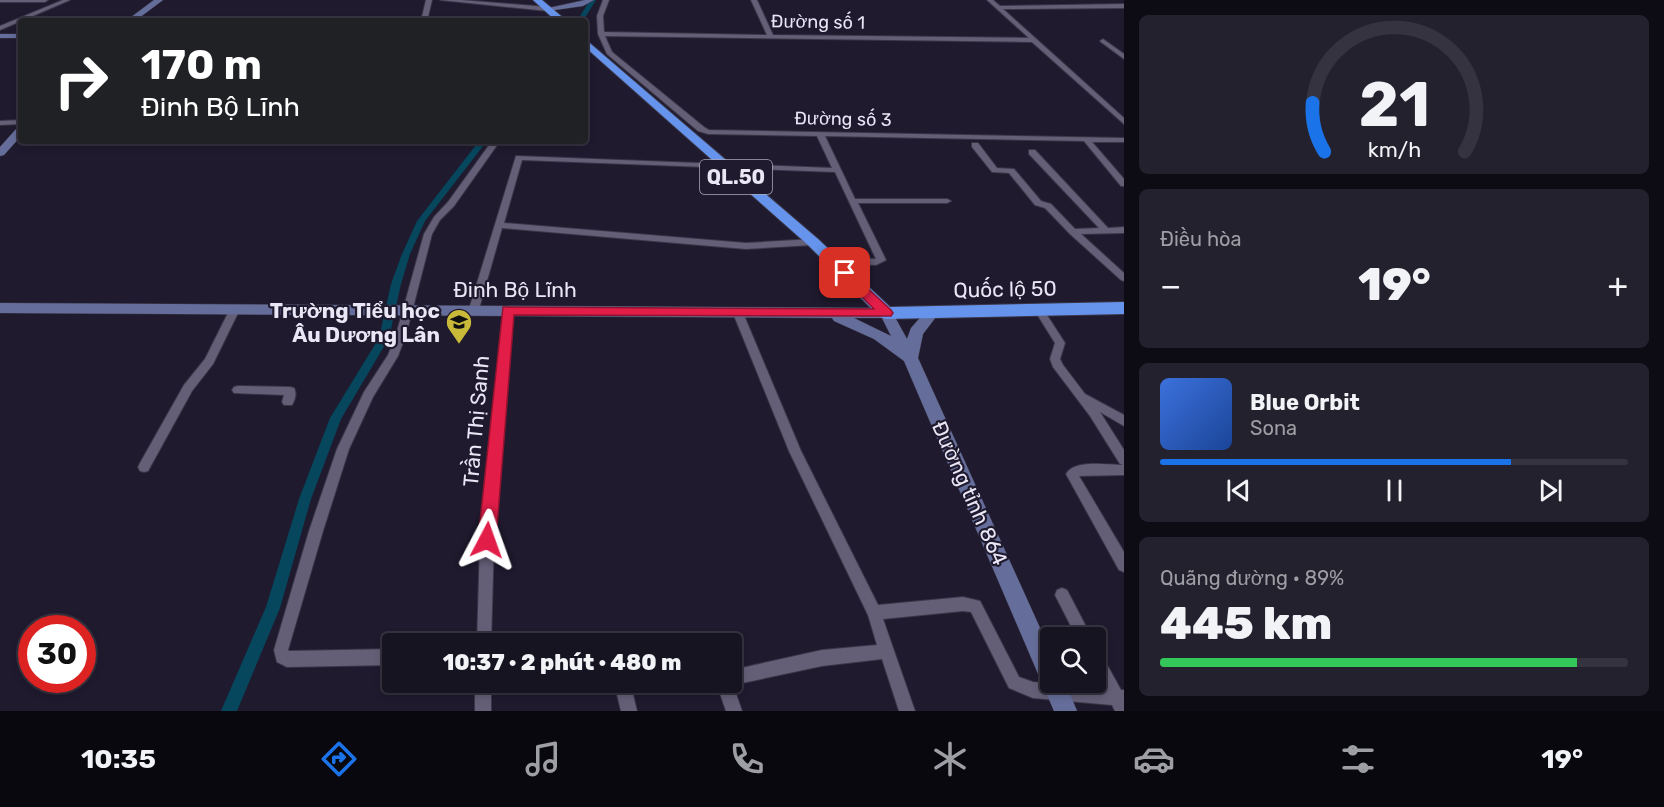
<!DOCTYPE html>
<html lang="vi">
<meta charset="utf-8">
<style>
body{margin:0;font-family:Rubik,sans-serif;background:#24212f;color:#f1f3f6;height:100vh;display:flex;flex-direction:column;font-size:22px;white-space:nowrap}
*{box-sizing:border-box;margin:0}
p{font-size:20px;color:#9e9ea5}
.icon{flex:none;width:33px;height:33px;fill:none;stroke:currentColor;stroke-width:2;stroke-linecap:round;stroke-linejoin:round}
.map{position:relative;flex:1;overflow:hidden}
.drawer{display:flex;flex-direction:column;gap:15px;padding:15px;background:#0d0b13;width:540px}
.drawer>*{flex:none}
.banner{position:absolute;left:18px;top:18px;width:570px;height:126px;border-radius:6px;box-shadow:0 3px 9px #0003,0 0 0 2px #363340;background:#202124;color:#fff;overflow:hidden}
.buttons{position:absolute;left:1040px;top:627px;display:grid;gap:12px}
.buttons a{display:grid;place-items:center;width:66px;height:66px;border-radius:6px;background:#171422;box-shadow:0 3px 9px #0003,0 0 0 2px #363340;font-size:30px}
.speed{position:absolute;left:18px;top:615px;display:flex;gap:12px;font-size:30px;font-weight:700;text-align:center}
.speed>*{display:grid;place-content:center;width:78px;height:78px;border-radius:50%;background:#171422;box-shadow:0 3px 9px #0003,0 0 0 2px #363340;line-height:1}
.speed .limit{border:9px solid #d22;background:#fff;color:#111}
.pin{position:absolute;display:grid;place-items:center;width:51px;height:51px;color:#fff;margin:-26px;border-radius:12px;box-shadow:0 3px 9px #0006}
.me{position:absolute;width:66px;margin:-33px;rotate:4deg;stroke-linejoin:round;filter:drop-shadow(0 0 4px #0008)}
.turn{display:flex;align-items:center;gap:21px;height:126px;padding:0 24px;font-size:27px}
.turn .icon{width:78px;height:78px;stroke-width:2.5}
.turn b{display:block;font-size:42px;line-height:51px}
.big{font-size:45px;font-weight:800;line-height:1.1}
.drawer .card{flex:1;display:flex;flex-direction:column;justify-content:center;gap:9px;min-width:0;padding:0 21px;border-radius:9px;background:#24212f}
.drawer .dial{align-items:center;gap:0}
.dial svg{height:156px;overflow:visible;fill:none;stroke:#363340;stroke-width:7;stroke-linecap:round;text-anchor:middle}
.dial text{fill:#f1f3f6;stroke:none}
.song{display:flex;align-items:center;gap:18px}
.cover{width:72px;height:72px;border-radius:9px;background:linear-gradient(135deg,hsl(220 70% 55%),hsl(220 70% 35%))}
.played{height:6px;border-radius:3px;background:linear-gradient(90deg,#1a73e8 75%,#363340 75%)}
.keys{display:flex;justify-content:space-around;direction:ltr}
.heat{display:flex;justify-content:space-between;align-items:center;font-size:33px;direction:ltr}
.charge{height:9px;border-radius:4px;background:linear-gradient(90deg,#34c759 89%,#363340 0)}
.trip{position:absolute;left:382px;top:633px;width:360px;height:60px;border-radius:6px;background:#171422;box-shadow:0 3px 9px #0003,0 0 0 2px #363340;font-weight:800;line-height:60px;text-align:center}
.tabs{display:flex;height:96px;justify-content:space-around;align-items:center;background:#09080e;color:#9e9ea5}
.tabs .icon{width:42px;height:42px}
.tabs .selected{color:#1a73e8}
.tabs b{font-size:27px;color:#f1f3f6}
main{display:flex;flex:1;min-height:0}
.map>svg:first-child{display:block}
.lines{fill:none;stroke-linecap:round;stroke-linejoin:round}
.canal{fill:#06475e;fill-rule:evenodd}
.street-casing{stroke:#3a3647;stroke-width:2}
.secondary-casing{stroke:#3a3647;stroke-width:1}
.highway-casing{stroke:#3a3647;stroke-width:2}
.street{fill:#645e77;fill-rule:evenodd}
.secondary{fill:#656e9a;fill-rule:evenodd}
.highway{fill:#6694ec;fill-rule:evenodd}
.route{fill:#e11d48;stroke:#92132f;stroke-width:1.5}
.labels{text-anchor:middle;dominant-baseline:central;stroke-width:4.5;stroke-linejoin:round;paint-order:stroke}
.far-street-label{font-size:18px;fill:#e9e6f5;stroke:#1f1a2e}
.shield{fill:#1f1a2e;stroke:#aca9b9;stroke-width:1.5}
.shield-label{font-size:20px;font-weight:bold;fill:#e9e6f5}
.street-label{font-size:21px;fill:#e9e6f5;stroke:#1f1a2e}
.poi-label{font-size:21px;font-weight:bold;fill:#e9e6f5;stroke:#1f1a2e;text-anchor:end}
</style>
<main>
<div class="map">
<svg width="1124" height="711" viewBox="0 0 1124 711">
<rect width="100%" height="100%" fill="#1f1a2e"/>
<g class="lines">
<!-- canal -->
<path class="canal" d="M590,0H596L583,21H577Z
M479,141H487L425,221L410,254L401,284L389,338L341,419L311,499L280,608L237,711H221L266,607L299,499L330,418L379,338L391,284L402,254L417,221Z"/>
<!-- street casing -->
<g class="street-casing">
<path id="street" d="M0,0H48L45,2H0Z
M63,0H70L0,30V26Z
M426,0H432L427,21H421Z
M440,0H461L548,7L551,9L548,11Z
M603,0H609L603,16L604,32L767,35L751,0H757L773,35L1029,38L987,0H993L1000,6L1124,4V8L1003,9L1124,118V124L1032,42L605,36L612,52L704,127L709,130L1124,138V142H1092L1124,179V186H1121L1084,141L825,136L855,199H947L951,201L947,203H858L886,260L876,265L831,263L826,260L831,257L876,259L835,172L522,160L504,223L746,243L813,239L817,242L813,245L746,249L502,228L479,309L477,311H471L469,309L516,156L832,168L817,136L708,134L698,131L607,54L598,34L597,16Z
M1103,39L1124,54V59L1101,42L1100,41Z
M21,120V124L0,125V121Z
M492,141H500L454,206L440,220L432,234L406,335L398,356L373,397L349,449L323,531L288,650L289,651L393,649V665L287,667L277,662L274,650L309,531L337,449L364,392L388,355L396,335L424,234L434,217L448,202Z
M972,143H978L997,168L1014,169L1041,201L1051,204L1075,229L1099,228L1029,154V150H1035L1108,228L1124,227V233L1081,234L1124,273V281L1121,280L1070,234L1045,208L1035,205L1009,173L992,172L972,147Z
M508,307L513,310L494,540L491,644H477L480,540L503,310Z
M234,308L239,311L213,364L192,391L148,471L144,472L140,471L138,467L140,463L184,385L205,359L229,311Z
M1040,308L1043,309L1065,343L1060,359L1063,365L1085,394L1124,415V426L1100,412L1124,450V475L1079,476L1124,552V572L1119,570L1066,474C1075,459 1107,465 1123,465L1120,464L1090,416L1053,367L1050,359L1055,343L1035,311Z
M738,310L743,313L801,451L878,605L963,597L980,601L1019,677L1033,682L1103,688L1095,672V649L1100,652L1121,690H1124V711H1115L1112,705L1033,698L1009,688L971,612L963,611L883,619L915,711H899L882,659L822,666L733,685L742,711H726L716,682H732V670L822,650L877,645L868,615L789,451L733,313Z
M238,386L290,387L294,388C297,393 295,400 292,405H284L282,402L284,395L234,393L232,390L234,387Z
M1062,588L1067,590L1092,638H1077L1055,595L1057,590Z
M475,682H491V711H475Z
M614,682H630L637,711H621Z"/>
</g>
<!-- secondary casing -->
<g class="secondary-casing">
<path id="secondary" d="M154,0H163L135,21H126Z
M585,0H594L583,6L548,11L544,9Z
M0,34H21V38H0Z
M21,127V136L4,155L0,156V147L17,128Z
M0,303L886,308L891,310L907,339L911,328L927,310H937L939,313L923,334L918,358L1050,650V682H1065L1077,711H1054L904,361L874,339L834,321L832,318L0,313ZM854,318H882L891,336Z"/>
</g>
<!-- highway casing -->
<g class="highway-casing">
<path id="highway" d="M533,0H542L567,21H556Z
M585,39L818,239L890,307L1124,302V314L886,319L880,317L808,245L585,47Z"/>
</g>
<!-- street -->
<use href="#street" class="street"/>
<!-- secondary -->
<use href="#secondary" class="secondary"/>
<!-- highway -->
<use href="#highway" class="highway"/>
</g>
<!-- route -->
<path class="route" d="M845,269L849,271L891,310L893,313L891,316L514,315L496,540L493,546L487,548L481,546L478,540L503,307L874,309L841,276V271Z"/>
<!-- icons -->
<defs>
<g id="school-pin" transform="scale(1.35)"><path d="M0 17L-7.5 6A9.5 9.5 0 1 1 7.5 6Z" fill="#caba3a" stroke="#1f1a2e"/><path d="M0-5L7-2L0 1L-7-2ZM-4 1L0 2.5L4 1V4Q0 6-4 4Z" fill="#111"/></g>
</defs>
<g fill-rule="evenodd">
<use href="#school-pin" x="459" y="322"/>
</g>
<g class="labels">
<!-- far-street labels -->
<g class="far-street-label">
<text transform="translate(818 22) rotate(1)">Đường số 1</text>
<text transform="translate(843 119) rotate(1)">Đường số 3</text>
</g>
<!-- shield labels -->
<rect class="shield" x="700" y="160" width="72" height="34" rx="4.5"/>
<g class="shield-label">
<text x="736" y="177">QL.50</text>
</g>
<!-- street labels -->
<g class="street-label">
<text x="515" y="289">Đinh Bộ Lĩnh</text>
<text transform="translate(1005 289) rotate(-1)">Quốc lộ 50</text>
<text transform="translate(476 421) rotate(-85)">Trần Thị Sanh</text>
<text transform="translate(970 493) rotate(66)">Đường tỉnh 864</text>
</g>
<!-- poi labels -->
<g class="poi-label">
<text x="440" y="310">Trường Tiểu học<tspan x="440" dy="24">Âu Dương Lân</tspan></text>
</g>
</g>
</svg>
<div class="buttons">
<a><svg class="icon" aria-label="search" viewBox="0 0 24 24"><circle cx="10" cy="10" r="6"/><path d="M15 15l6 6"/></svg></a>
</div>
<div class="speed"><div class="limit">30</div></div>
<div class="pin" style="left:845px;top:273px;background:#d93025"><svg class="icon" aria-label="arrive" viewBox="0 0 24 24"><path d="M6 21V4h12l-3 4 3 4H6"/></svg></div>
<svg class="me" style="left:487px;top:540px" viewBox="-20 -20 40 40"><path d="M0-17L14 15 0 8-14 15z" fill="#e11d48" stroke="#fff" stroke-width="4"/></svg>
<div class="trip">10:37 · 2 phút · 480 m</div>
<div class="banner">
<div class="turn"><svg class="icon" aria-label="right" viewBox="0 0 24 24"><path d="M7 20v-9h11M14 6l5 5-5 5"/></svg><div><b>170 m</b>Đinh Bộ Lĩnh</div></div>
</div>
</div>
<section class="drawer">
<div class="card dial"><svg viewBox="0 0 100 80">
<path d="M14 69A42 42 0 1 1 86 69"/>
<path d="M14 69A42 42 0 0 1 8 44" stroke="#1a73e8"/>
<text x="50" y="56" font-size="32" font-weight="700">21</text>
<text x="50" y="72" font-size="11">km/h</text>
</svg></div>
<div class="card"><p>Điều hòa</p>
<div class="heat"><a>−</a><b class="big">19°</b><a>+</a></div>
</div>
<div class="card">
<div class="song"><i class="cover"></i><div><b>Blue Orbit</b><p>Sona</p></div></div>
<div class="played"></div>
<div class="keys"><svg class="icon" aria-label="previous" viewBox="0 0 24 24"><path d="M18 5L8 12l10 7zM5 5v14"/></svg><svg class="icon" aria-label="pause" viewBox="0 0 24 24"><path d="M8 5v14M16 5v14"/></svg><svg class="icon" aria-label="next" viewBox="0 0 24 24"><path d="M6 5l10 7-10 7zM19 5v14"/></svg></div>
</div>
<div class="card"><p>Quãng đường · 89%</p><b class="big">445 km</b><div class="charge"></div></div>
</section>
</main>
<nav class="tabs">
<b>10:35</b>
<svg class="icon selected" aria-label="directions" viewBox="0 0 24 24"><path d="M12 3l9 9-9 9-9-9zM9 14v-3h6M13 9l2 2-2 2"/></svg>
<svg class="icon" aria-label="music" viewBox="0 0 24 24"><path d="M9 18V5l10-2v13"/><circle cx="6" cy="18" r="3"/><circle cx="16" cy="16" r="3"/></svg>
<svg class="icon" aria-label="phone" viewBox="0 0 24 24"><path d="M5 4h4l2 5-3 2q2 4 5 5l2-3 5 2v4C11 20 4 13 5 4z"/></svg>
<svg class="icon" aria-label="climate" viewBox="0 0 24 24"><path d="M12 3v18M4 7l16 10M4 17L20 7"/></svg>
<svg class="icon" aria-label="car" viewBox="0 0 24 24"><path d="M5 17H2v-5l4-1 3-4h7l3 4 3 1v5h-3M9 17h6M6 11h13"/><circle cx="7" cy="17" r="2"/><circle cx="17" cy="17" r="2"/></svg>
<svg class="icon" aria-label="filters" viewBox="0 0 24 24"><path d="M4 7h16M4 17h16"/><circle cx="9" cy="7" r="2"/><circle cx="15" cy="17" r="2"/></svg>
<b>19°</b>
</nav>
